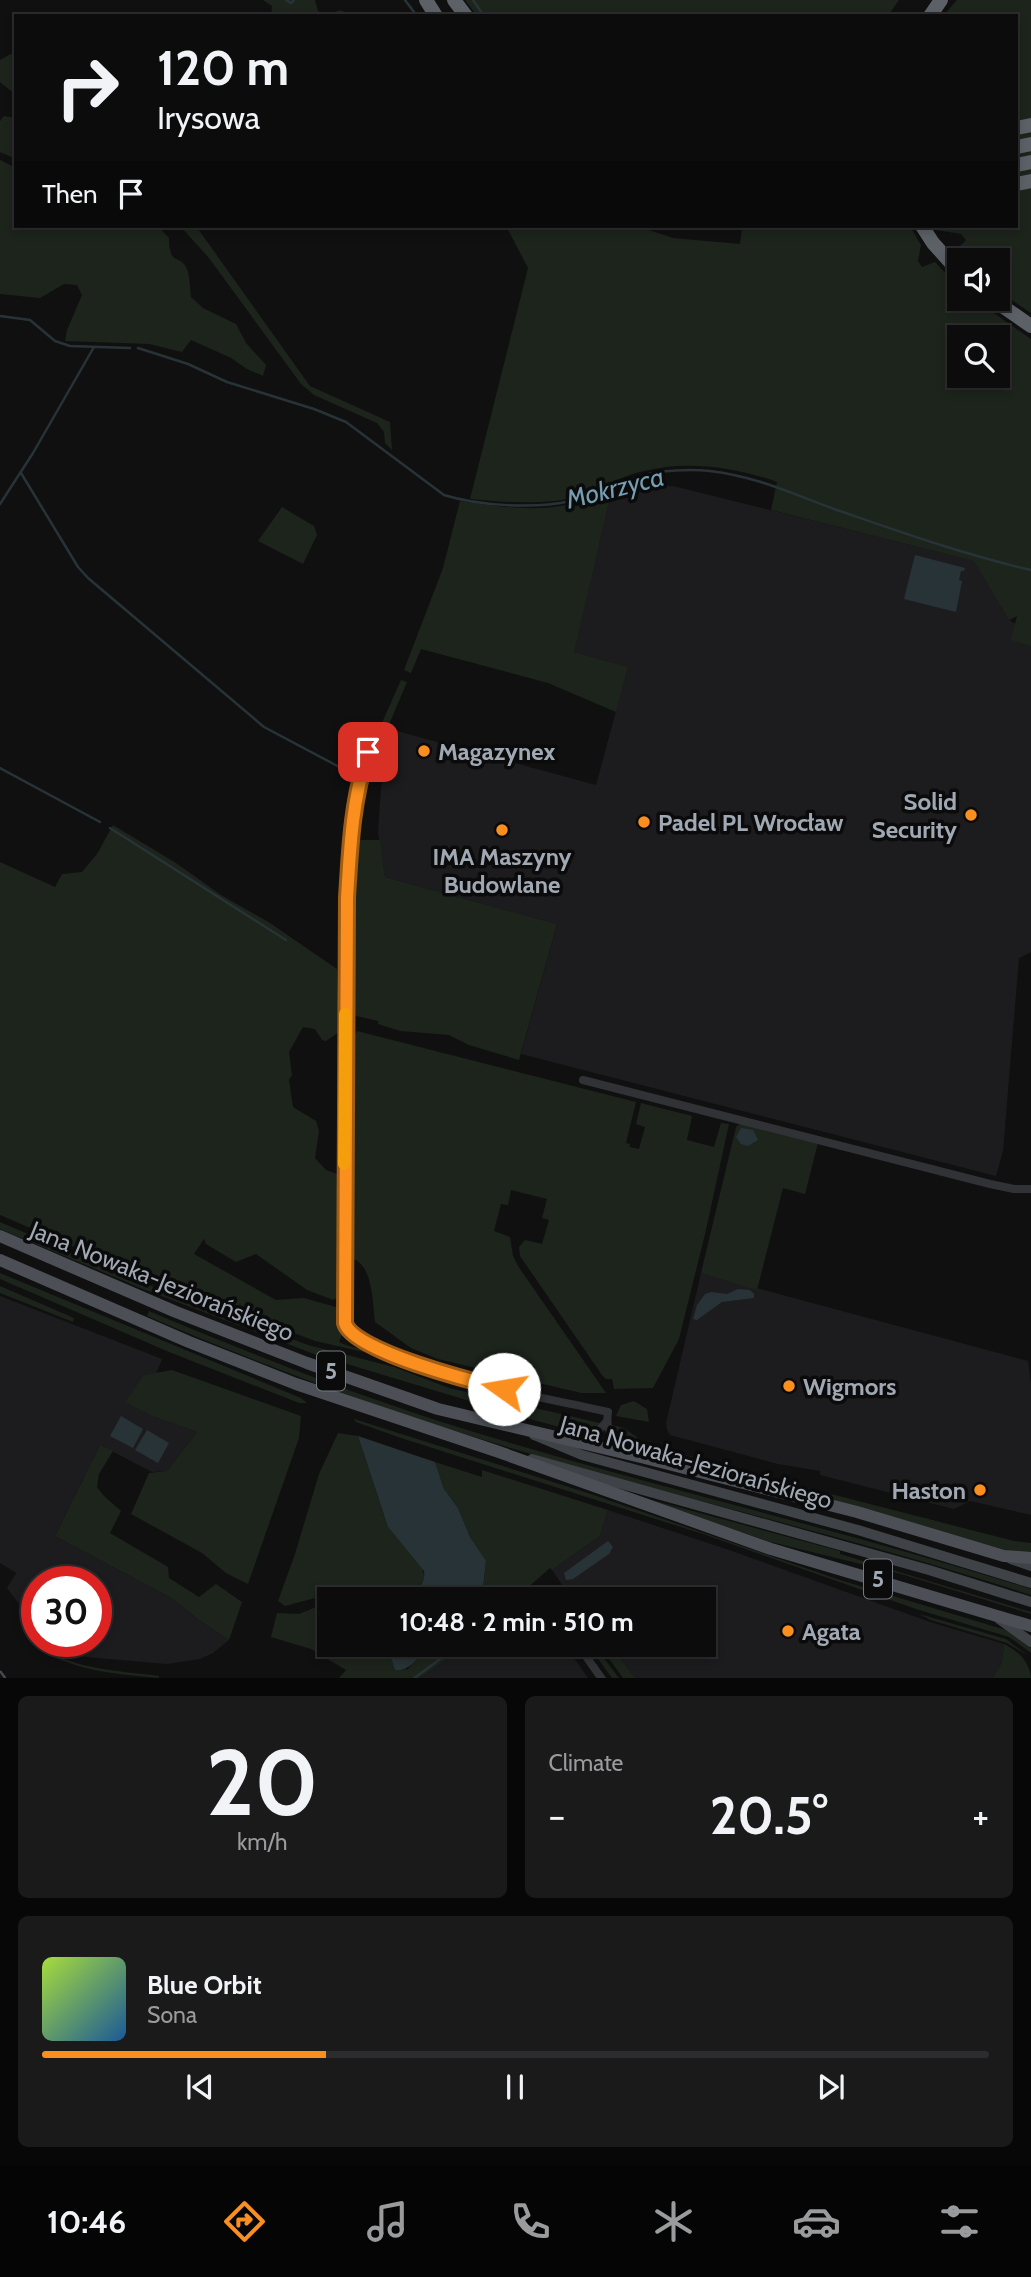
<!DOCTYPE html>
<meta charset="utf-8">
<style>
body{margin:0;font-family:Cabin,sans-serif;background:#1a1a1b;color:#f1f3f6;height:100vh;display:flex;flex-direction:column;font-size:26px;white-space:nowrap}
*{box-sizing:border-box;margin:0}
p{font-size:23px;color:#9a9b9d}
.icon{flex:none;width:38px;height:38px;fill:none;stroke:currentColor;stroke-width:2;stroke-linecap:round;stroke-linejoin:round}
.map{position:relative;height:1678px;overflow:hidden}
.details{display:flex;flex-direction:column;gap:18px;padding:18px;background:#070707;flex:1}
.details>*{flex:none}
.guide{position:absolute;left:14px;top:14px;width:1004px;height:214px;border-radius:0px;box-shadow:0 4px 10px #0003,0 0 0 2px #2c2c2e;background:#0c0c0d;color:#f1f3f6;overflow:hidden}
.controls{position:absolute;left:947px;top:248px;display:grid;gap:14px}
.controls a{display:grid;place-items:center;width:63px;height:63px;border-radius:0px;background:#0c0c0d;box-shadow:0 4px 10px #0003,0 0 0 2px #2c2c2e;font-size:35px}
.speed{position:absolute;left:21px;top:1566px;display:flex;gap:14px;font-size:35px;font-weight:700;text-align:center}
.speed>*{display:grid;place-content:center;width:91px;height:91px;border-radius:50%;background:#0c0c0d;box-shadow:0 4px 10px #0003,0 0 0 2px #2c2c2e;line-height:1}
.speed .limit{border:10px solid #d22;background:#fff;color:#111}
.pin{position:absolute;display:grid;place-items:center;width:60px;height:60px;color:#fff;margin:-30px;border-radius:14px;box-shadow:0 4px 10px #0006}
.me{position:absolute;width:77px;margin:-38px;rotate:283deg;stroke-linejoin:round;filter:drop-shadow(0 0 5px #0008)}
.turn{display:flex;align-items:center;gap:24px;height:147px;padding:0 28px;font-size:32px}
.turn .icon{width:91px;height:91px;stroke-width:2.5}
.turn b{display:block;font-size:49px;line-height:60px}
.then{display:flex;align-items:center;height:66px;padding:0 28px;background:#0003;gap:14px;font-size:26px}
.big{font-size:52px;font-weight:700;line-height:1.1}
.details .card{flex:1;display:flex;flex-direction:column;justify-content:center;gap:10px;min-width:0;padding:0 24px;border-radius:10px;background:#1a1a1b}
.details .dial{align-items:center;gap:0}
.dial b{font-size:91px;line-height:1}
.song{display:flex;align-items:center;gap:21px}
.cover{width:84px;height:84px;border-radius:10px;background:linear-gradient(135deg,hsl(80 70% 55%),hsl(210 70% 35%))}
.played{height:7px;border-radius:4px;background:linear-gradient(90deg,#fa8f1f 30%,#2c2c2e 30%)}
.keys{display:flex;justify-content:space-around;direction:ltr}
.heat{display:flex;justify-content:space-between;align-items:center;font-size:38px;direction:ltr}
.details .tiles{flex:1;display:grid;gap:18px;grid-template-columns:1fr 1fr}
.card:last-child{grid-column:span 2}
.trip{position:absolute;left:317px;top:1587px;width:399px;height:70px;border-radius:0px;background:#0c0c0d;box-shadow:0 4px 10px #0003,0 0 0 2px #2c2c2e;font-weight:700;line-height:70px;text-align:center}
.tabs{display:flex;height:112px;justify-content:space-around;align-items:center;background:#050505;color:#9a9b9d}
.tabs .icon{width:49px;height:49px}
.tabs .selected{color:#fa8f1f}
.tabs b{font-size:32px;color:#f1f3f6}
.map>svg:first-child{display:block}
.built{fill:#1c1c1e}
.green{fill:#1c241c;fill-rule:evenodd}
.water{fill:#283337}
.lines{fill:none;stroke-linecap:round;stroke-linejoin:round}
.stream{stroke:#283337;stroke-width:2.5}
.street{stroke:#313236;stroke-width:8}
.secondary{stroke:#3f4247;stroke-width:10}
.primary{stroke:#4c5056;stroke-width:12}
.highway{stroke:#5c6168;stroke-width:14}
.rail{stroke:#46494e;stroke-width:2.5;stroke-dasharray:9 7;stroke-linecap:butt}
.route-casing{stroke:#a25d14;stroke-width:18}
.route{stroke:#fa8f1f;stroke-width:12}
.slow{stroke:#f59e0b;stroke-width:12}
.poi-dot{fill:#fa8f1f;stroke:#0b0b0c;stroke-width:2.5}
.labels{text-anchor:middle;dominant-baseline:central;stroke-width:7;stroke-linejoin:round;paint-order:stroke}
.shield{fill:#0b0b0c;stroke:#737a81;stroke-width:2}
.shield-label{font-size:23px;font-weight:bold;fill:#a0a9b3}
.poi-label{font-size:24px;font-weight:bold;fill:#a0a9b3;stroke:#0b0b0c;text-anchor:start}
.street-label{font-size:24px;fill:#a0a9b3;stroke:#0b0b0c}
.water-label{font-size:26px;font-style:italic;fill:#749eb1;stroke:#0b0b0c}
</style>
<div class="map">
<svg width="1031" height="1679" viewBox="0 0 1031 1679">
<rect width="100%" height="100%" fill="#101011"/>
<!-- built -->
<path class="built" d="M649,485L673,486L975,561L1009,620L1031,632V952L1019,958L1003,1151L996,1176L521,1054L557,924L385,877L378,832L381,787L397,731L596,785L628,667L573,652L609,502Z
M701,1273L1028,1361L1031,1384V1515L970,1501L954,1509L820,1475V1471L778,1464L670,1435L667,1430L666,1423Z
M0,1296L162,1359L156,1374L144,1375L155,1417L197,1432L167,1471L152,1472L100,1445L55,1536L173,1599L199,1620L229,1640L213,1653L200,1659L167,1664L75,1656L49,1642H96V1582H37V1628L7,1588L16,1573L0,1563Z
M608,1510L732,1551L930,1622L1004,1644L1002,1662L993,1679L635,1678L611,1645H704V1600L572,1599L552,1570L600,1536Z
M469,1645H565L588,1678H419Z"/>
<!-- green -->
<path class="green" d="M263,0H315L318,11L328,14L341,10L351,16H271L272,6Z
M465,0H899L888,16H477Z
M957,0H1031V120L1017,122V16H943Z
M16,51V95L0,82V60Z
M4,116L16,118V159L0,152V121Z
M1031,131V176L1017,178V134Z
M0,160L16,168V226H158L169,238C169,267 180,253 187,269C190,277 190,289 191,297L203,308L236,324L246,343L266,365L263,376L247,369L231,358L191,340L182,352L149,344L65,341L67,330L82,295L77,285L64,284L40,298L0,294Z
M1031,188V313L998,291V261H961L953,253L966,240L961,234L936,230L933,226H1017V190Z
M180,226H196L310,386L390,422L392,450L385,443L384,432L377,423L314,395L301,384L209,258Z
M506,226H637L673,238L740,244L742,228L910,226L921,245L918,261L922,267L935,262L959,288V299H974L1031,339V646L1011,640L1017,616L1009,620L974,561L771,510L777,482C735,467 687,460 644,471C619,476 597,492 573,498C543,505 501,502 470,499L528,268ZM959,338H998V376H959Z
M588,498L592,502H609L574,652L628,667L616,712L548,683L421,649L411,673L404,670L443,568L460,501C502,507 549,515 588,498Z
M282,507L314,526L317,535L303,564L258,541Z
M401,680L407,682L388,727L381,725Z
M113,825L176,863L221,895L270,923L337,969L339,1032L326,1041L322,1040L315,1029L303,1027L289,1052L292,1075L289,1080L293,1107L316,1121L319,1131L315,1158L326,1170L340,1175L338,1297L333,1300L307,1290L256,1254L236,1262L206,1244L204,1239L194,1254L276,1300L304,1298L336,1307L343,1332L339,1342C356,1350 377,1351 395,1359L315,1341L130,1271L0,1215V862L55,887L62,874L82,872L97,854Z
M358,840H380L385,877L557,924L519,1060L469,1045L449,1035L400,1031L378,1024V1021L352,1015Z
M357,1031L636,1102L626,1143L630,1144V1147L639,1149L645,1127L636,1124L641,1103L692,1116L687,1140L714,1147L721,1123L729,1124L706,1230L679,1339L653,1388L614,1389L612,1379H606L602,1375L520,1256L519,1247L525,1240L542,1244L549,1220L542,1218L547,1199L511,1190L508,1205L501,1204L494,1231L510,1237L513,1256L518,1266L606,1393H581L438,1359L411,1348L375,1322C372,1301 374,1262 348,1257L352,1038Z
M741,1123L818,1143L805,1194L783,1188L757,1290L701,1273L736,1127Z
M0,1222L141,1282L308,1345L394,1367L449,1388L600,1423C598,1430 594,1432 586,1434L526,1418L314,1354L143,1289L0,1229Z
M0,1273L301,1398L307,1403H299L169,1352L0,1279Z
M0,1286L74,1318L73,1322L0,1293Z
M149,1311C251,1354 355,1395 461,1428C650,1486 842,1530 1031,1589V1595C841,1533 645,1491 455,1431C350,1398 248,1359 147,1316Z
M172,1370L301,1416L299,1438L248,1584L226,1573L202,1553L131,1514L149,1473L167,1471L197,1432L155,1417L125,1402L144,1375Z
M634,1401L647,1409L649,1422L616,1416L621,1405Z
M354,1419L588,1493L840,1580L1006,1630L1023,1639L1031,1648V1653L1009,1637L916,1609L706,1535L398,1437L356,1422Z
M612,1425L624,1428L645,1443L737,1470L620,1441L612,1431Z
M338,1433L358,1436L388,1527L422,1568L425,1578L419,1590L407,1599H349L331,1594L285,1606L278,1601L295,1554L319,1474Z
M100,1445L113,1451L99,1474L97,1487L104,1496L121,1511L110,1533L168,1567L169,1578L199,1597L216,1584L242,1602L229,1640L199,1620L173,1599L55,1536Z
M435,1462L482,1477V1470L608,1510L600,1536L552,1570L550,1568L532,1584L508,1599H473L483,1587L486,1562L470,1537L458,1508L444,1489Z
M753,1474L1014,1541L1031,1543V1552H1013L788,1488L753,1476Z
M648,1499L840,1551V1554L1031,1612V1614L901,1574L767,1541Z
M328,1602L329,1645H390V1654L395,1670L408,1669L430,1645H469L419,1678L338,1679L346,1670L311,1649L271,1637L277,1613L299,1614Z
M919,1614L1006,1639L1027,1655L1007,1643L931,1620Z
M1004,1644C1018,1651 1030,1662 1031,1678H993L1002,1662Z
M588,1645H594L619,1678H612Z
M599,1645H611L635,1678H623Z
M42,1650H46C80,1670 121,1671 159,1676V1678C119,1674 77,1672 42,1650Z"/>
<!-- water -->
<path class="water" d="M915,555L965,568L964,571H961L959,580L962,581L956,612L904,599Z
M741,1128L753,1130L758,1140L748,1146L741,1144L736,1137Z
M738,1289L750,1290L754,1294V1298L722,1302L697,1320L693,1319L697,1305L705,1294L711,1292L727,1294Z
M121,1416L143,1429L133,1448L110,1436Z
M147,1430L169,1443L158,1463L135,1450Z
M358,1436L435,1462L444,1489L458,1508L470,1537L486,1561L483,1587L473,1599H407C416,1592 426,1585 424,1571L388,1527Z
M608,1541L613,1547L609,1554L573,1579L566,1580L564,1573Z
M390,1645H430C419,1655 411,1672 395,1670L391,1658Z"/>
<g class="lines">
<!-- stream -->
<path class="stream" d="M286,0L291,3L294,0
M405,0L417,16
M473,0L484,16
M0,316L30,320L55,341L70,346L130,348
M138,348L188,364L227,382L314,409L346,422L444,495C479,506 535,509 571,501C595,496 618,484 641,476C661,470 690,469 710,471C759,477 792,494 837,510C901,532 965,555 1031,570
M21,473L78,567L88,578L264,727L345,770
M0,504L33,453L94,347
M0,768L100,822
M110,828L286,940
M520,1600L540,1590L558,1594
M413,1679L459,1645"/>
<!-- street -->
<path class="street" d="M368,752C352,799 350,849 347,898L344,1316L346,1328C355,1337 367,1342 378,1348C449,1384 531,1394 608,1412C605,1432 613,1442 631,1451
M583,1080L990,1184L1014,1189H1031
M574,1439L594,1436L606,1422
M578,1645L602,1679"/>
<!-- secondary -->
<path class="secondary" d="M534,1435L582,1455L858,1530L1031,1583
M532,1459L929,1570L1031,1602
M1011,1559L1031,1566
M999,1619L1031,1642"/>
<!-- primary -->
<path class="primary" d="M0,1236L176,1312L307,1363L438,1409L645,1458L857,1512L1004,1556L1031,1558
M0,1260L189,1342L296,1384L496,1451L771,1549L1031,1626"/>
<!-- highway -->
<path class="highway" d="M426,0L436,16
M454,0L466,16
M930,16L941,0
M1017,128L1031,125
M1017,147L1031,144
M1017,165L1031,162
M1017,184L1031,181
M922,226L933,243L959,272
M992,299L1031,326"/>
<!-- rail -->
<path class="rail" d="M0,1671L6,1679"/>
</g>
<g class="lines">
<!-- route casing -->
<g class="route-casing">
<path id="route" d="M368,752C352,800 350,848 347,898L345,1323C352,1351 475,1382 504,1389"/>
</g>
<!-- route -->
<use href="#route" class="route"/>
<!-- slow -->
<path class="slow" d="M344,1164L345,1014"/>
</g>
<!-- markers -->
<g class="poi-dot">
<circle cx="424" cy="751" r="7"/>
<circle cx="971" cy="815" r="7"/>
<circle cx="644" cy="822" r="7"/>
<circle cx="502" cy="830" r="7"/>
<circle cx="789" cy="1386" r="7"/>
<circle cx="980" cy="1490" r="7"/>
<circle cx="788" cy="1631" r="7"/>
</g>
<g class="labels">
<!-- shield labels -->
<g class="shield">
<rect x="317" y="1351.5" width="28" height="39" rx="5"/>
<rect x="864" y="1559.5" width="28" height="39" rx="5"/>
</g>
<g class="shield-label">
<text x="331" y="1371">5</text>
<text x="878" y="1579">5</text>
</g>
<!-- poi labels -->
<g class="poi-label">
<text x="438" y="751">Magazynex</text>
<text x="957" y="801" text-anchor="end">Solid<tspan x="957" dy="28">Security</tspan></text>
<text x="658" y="822">Padel PL Wrocław</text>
<text x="502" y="856" text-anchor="middle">IMA Maszyny<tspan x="502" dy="28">Budowlane</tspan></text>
<text x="803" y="1386">Wigmors</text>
<text x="966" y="1490" text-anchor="end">Haston</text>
<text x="802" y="1631">Agata</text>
</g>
<!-- street labels -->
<g class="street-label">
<text transform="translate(162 1281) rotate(22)">Jana Nowaka-Jeziorańskiego</text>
<text transform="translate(696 1462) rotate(16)">Jana Nowaka-Jeziorańskiego</text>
</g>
<!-- water labels -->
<g class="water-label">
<text transform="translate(615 488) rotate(-14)">Mokrzyca</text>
</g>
</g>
</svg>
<div class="controls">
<a><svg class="icon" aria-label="sound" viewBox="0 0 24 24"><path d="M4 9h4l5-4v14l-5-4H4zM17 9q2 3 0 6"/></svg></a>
<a><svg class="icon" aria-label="search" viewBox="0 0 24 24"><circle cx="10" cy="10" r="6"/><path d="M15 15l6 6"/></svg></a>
</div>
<div class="speed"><div class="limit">30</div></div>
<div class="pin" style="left:368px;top:752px;background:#d93025"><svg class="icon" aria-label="arrive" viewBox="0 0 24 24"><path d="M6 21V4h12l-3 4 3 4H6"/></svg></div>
<svg class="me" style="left:504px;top:1389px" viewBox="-20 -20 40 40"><circle r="19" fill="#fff"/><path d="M0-13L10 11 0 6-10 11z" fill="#fa8f1f"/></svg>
<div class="trip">10:48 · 2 min · 510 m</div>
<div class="guide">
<div class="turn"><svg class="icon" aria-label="right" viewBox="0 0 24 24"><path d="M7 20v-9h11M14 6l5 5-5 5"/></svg><div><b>120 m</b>Irysowa</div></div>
<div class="then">Then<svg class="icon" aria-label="arrive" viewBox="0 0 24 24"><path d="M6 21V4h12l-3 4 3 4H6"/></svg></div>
</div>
</div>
<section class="details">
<div class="tiles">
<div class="card dial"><b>20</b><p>km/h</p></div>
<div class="card"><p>Climate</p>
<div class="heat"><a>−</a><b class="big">20.5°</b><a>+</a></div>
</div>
<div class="card">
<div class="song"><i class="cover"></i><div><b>Blue Orbit</b><p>Sona</p></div></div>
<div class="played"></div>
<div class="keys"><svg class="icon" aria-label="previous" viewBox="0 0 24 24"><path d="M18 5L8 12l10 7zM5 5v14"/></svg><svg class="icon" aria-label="pause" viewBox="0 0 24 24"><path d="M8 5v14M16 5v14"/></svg><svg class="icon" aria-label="next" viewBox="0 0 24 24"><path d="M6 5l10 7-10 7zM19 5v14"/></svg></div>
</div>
</div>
</section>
<nav class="tabs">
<b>10:46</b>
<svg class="icon selected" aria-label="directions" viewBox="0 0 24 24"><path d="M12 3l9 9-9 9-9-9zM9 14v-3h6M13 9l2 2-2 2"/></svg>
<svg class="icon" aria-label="music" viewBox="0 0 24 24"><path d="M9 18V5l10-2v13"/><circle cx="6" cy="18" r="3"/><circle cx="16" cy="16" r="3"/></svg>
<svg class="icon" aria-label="phone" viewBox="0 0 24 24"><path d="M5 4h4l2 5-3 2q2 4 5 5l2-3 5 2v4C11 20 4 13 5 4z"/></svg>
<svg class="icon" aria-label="climate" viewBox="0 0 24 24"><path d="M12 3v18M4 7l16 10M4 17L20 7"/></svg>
<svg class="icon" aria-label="car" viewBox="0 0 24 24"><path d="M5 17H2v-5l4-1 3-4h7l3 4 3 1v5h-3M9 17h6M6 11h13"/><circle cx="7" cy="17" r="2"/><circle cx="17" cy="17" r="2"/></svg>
<svg class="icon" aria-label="filters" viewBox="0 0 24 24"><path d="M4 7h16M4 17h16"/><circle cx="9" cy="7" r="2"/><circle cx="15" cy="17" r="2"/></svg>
</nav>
